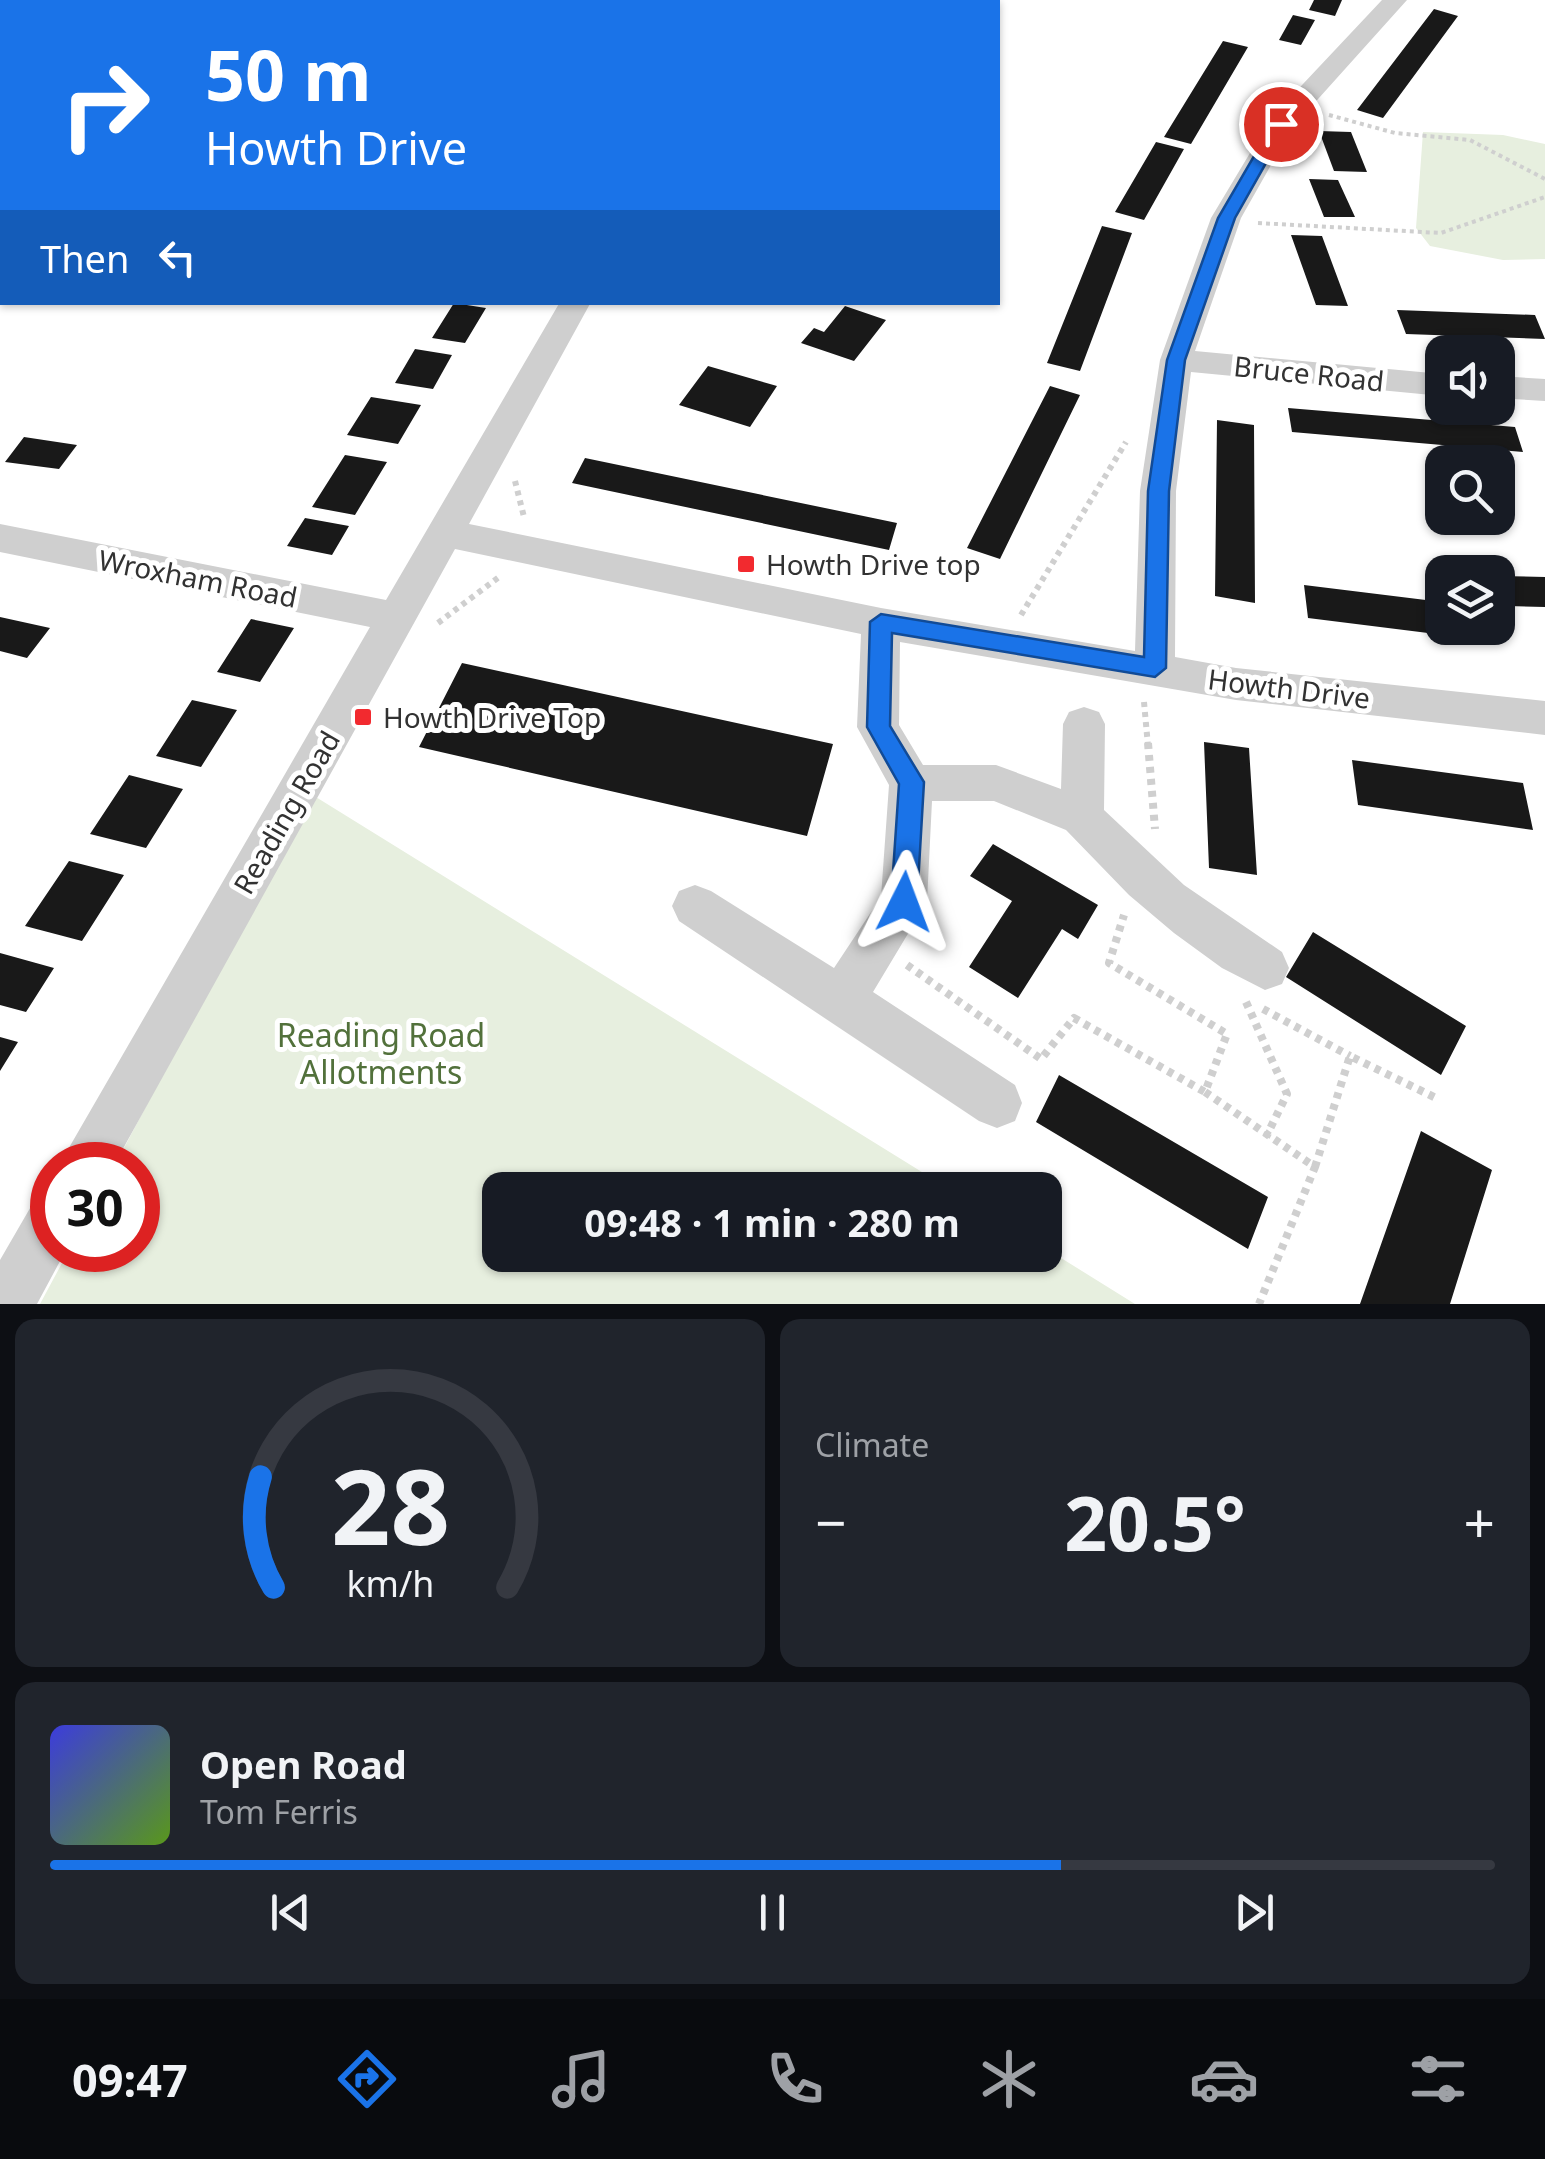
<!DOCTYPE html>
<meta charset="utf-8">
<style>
body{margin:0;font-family:"Noto Sans",sans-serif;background:#20242c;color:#f1f3f6;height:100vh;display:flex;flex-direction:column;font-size:38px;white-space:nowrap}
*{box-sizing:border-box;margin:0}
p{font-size:32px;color:#9ea1a6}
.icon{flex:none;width:55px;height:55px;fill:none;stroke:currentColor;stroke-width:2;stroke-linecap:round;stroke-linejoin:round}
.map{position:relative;height:1304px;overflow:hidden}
.sheet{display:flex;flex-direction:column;gap:15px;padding:15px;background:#0d0f14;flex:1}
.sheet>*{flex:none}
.top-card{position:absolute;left:0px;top:0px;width:1000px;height:305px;box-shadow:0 2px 8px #0004;background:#1a73e8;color:#fff;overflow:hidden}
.fabs{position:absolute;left:1425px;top:335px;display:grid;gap:20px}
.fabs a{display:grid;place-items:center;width:90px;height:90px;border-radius:20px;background:#171b24;box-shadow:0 2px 8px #0004;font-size:50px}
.speed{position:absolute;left:30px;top:1142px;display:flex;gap:20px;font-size:50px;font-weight:700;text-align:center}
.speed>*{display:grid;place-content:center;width:130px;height:130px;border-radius:50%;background:#171b24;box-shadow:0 2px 8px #0004;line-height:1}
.speed .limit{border:15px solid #d22;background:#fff;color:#111}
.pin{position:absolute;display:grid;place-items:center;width:85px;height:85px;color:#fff;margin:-42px;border:5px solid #fff;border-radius:50%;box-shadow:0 2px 10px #0007}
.me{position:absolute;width:110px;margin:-55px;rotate:3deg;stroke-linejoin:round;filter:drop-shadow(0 0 8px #0008)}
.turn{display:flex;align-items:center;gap:35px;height:210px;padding:0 40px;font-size:45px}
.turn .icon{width:130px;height:130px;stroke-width:2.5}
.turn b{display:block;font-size:70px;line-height:85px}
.then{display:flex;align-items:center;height:95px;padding:0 40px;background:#0003;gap:20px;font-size:38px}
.big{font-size:75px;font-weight:700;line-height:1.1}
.sheet .tile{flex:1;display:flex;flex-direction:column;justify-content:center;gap:15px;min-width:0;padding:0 35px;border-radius:20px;background:#20242c}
.sheet .dial{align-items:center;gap:0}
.dial svg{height:260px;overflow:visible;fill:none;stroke:#363941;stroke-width:7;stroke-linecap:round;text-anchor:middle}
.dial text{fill:#f1f3f6;stroke:none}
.song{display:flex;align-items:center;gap:30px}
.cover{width:120px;height:120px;border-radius:15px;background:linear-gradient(135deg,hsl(240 70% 55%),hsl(90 70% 35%))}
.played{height:10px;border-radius:5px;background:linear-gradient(90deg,#1a73e8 70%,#363941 70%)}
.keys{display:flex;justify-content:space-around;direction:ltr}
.heat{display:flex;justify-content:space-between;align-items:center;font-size:55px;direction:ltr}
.sheet .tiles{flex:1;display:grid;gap:15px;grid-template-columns:1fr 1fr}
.tile:last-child{grid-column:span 2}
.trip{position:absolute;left:482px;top:1172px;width:580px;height:100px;border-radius:20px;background:#171b24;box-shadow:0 2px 8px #0004;font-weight:700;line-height:100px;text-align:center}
.dock{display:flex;height:160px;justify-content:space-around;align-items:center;background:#090b0e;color:#9ea1a6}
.dock .icon{width:70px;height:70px}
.dock .on{color:#1a73e8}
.dock b{font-size:45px;color:#f1f3f6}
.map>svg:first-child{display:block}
.green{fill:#e7efdf}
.building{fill:#191919}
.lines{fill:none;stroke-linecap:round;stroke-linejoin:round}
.path-far2{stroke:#cfcfcf;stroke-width:4;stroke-dasharray:4 4;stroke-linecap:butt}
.path-far1{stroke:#cfcfcf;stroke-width:6;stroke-dasharray:5 5;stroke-linecap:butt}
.path{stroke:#cfcfcf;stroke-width:8;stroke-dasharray:6 6;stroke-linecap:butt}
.minor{fill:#cfcfcf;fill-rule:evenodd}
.route{fill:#1a73e8;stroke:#114b97;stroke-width:2.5}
.poi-dot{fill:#f22a2f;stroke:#fff;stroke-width:4}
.labels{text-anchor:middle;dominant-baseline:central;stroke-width:10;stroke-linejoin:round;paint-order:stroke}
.street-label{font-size:28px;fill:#323232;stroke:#fff}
.poi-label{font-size:28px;fill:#323232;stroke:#fff;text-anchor:start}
.near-park-label{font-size:32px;fill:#52713b;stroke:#fff}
</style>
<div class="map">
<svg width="1545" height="1304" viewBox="0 0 1545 1304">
<rect width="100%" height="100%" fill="#fff"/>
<!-- green -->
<path class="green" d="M1423,132L1503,135L1545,144V259L1503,260L1430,246L1416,228Z
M311,794L951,1190H500V1255H1045V1248L1135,1304H40L69,1250H138V1165H115Z"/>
<!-- building -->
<path class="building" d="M1314,0H1342L1335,16L1309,10Z
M1434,9L1458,16L1383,118L1357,110Z
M1293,15L1315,20L1301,45L1279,40Z
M1223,41L1248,47L1191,144L1164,137Z
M1319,131L1351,132L1367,172L1334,171Z
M1156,142L1184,149L1144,220L1115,212Z
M1309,179L1338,180L1355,217H1324Z
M1102,226L1132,233L1080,371L1047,363Z
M1291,235L1322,236L1348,306L1316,305Z
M454,303L486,308L465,343L432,338Z
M845,306L886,320L854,361L801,343L814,328L824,332Z
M1397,310L1535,315L1545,339L1406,334Z
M415,349L452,355L433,389L395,383Z
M708,366L777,386L750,427L679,405Z
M1050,386L1080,395L1000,559L967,548Z
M371,397L421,405L398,444L347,435Z
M1288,408L1515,427L1523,452L1292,432Z
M1217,420L1254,425L1255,603L1215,596Z
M24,437L77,445L59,469L5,462Z
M345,455L387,462L355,515L312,507Z
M585,458L897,523L889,550L572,483Z
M305,518L349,526L332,555L287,546Z
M1498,576L1545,577V607L1508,606Z
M1304,585L1442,602V628H1458L1460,637L1308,618Z
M0,617L50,628L27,658L0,651Z
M251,619L294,628L260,682L217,672Z
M462,663L833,744L807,836L419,747Z
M192,700L237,710L201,767L156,756Z
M1204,742L1249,748L1257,875L1209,868Z
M1352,760L1523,783L1533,830L1358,805Z
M129,775L183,789L146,848L90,834Z
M993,844L1098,905L1078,939L1062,929L1018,998L969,967L1012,901L970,876Z
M69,861L124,875L82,941L25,926Z
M1313,932L1466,1026L1441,1075L1286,977Z
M0,953L54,968L26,1012L0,1005Z
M0,1037L18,1042L0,1071Z
M1059,1075L1268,1197L1248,1249L1036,1122Z
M1421,1131L1492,1170L1450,1304H1360Z"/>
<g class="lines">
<!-- path-far2 -->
<path class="path-far2" d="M1329,115L1395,133L1470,140L1545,179
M1258,223L1441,233L1545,197"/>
<!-- path-far1 -->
<path class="path-far1" d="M515,481L524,517
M1021,615L1126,442
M438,623L499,577
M1144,702L1148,746"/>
<!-- path -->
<path class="path" d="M1148,743L1155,829
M907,965L1041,1059L1074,1018L1205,1092L1227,1034L1109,963L1124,915
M1246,1002L1287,1094L1266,1137
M1263,1009L1350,1056
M1205,1092L1315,1167L1259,1304
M1315,1167L1350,1056L1438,1099"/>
<!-- minor -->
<path class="minor" d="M299,0H323L324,2H300Z
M1382,0H1407L1292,128L1241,218L1195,351L1442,374V396L1191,372L1176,491L1175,657L1236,668L1545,701V735L1236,700L900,642L899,725L923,765H996L1061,789L1063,724L1069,712L1084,707L1099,712L1105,724L1104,810L1184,885L1282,952L1289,968L1282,984L1265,990L1222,968L1174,933L1129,895L1066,830L994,801H932L927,902L873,992L1015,1085L1022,1103L1015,1121L997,1128L979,1121L679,921L672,906L679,891L695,885L711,891L834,968L881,897L889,785L857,727L861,634L455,549L114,1165H59L370,627L0,552V524L386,600L560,302H591L469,524L881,608L1135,651L1140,491L1160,360L1211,218L1271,118Z
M0,74L2,75V94L0,93Z
M1498,376L1545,379V401L1498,398Z
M52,1195V1250H66L37,1304H0V1260L33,1203Z"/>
</g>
<!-- route -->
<path class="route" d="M1275,120L1288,124L1235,218L1185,360L1169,491L1166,668L1155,677L892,633L890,726L924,782L917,902L914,911L904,914L895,911L891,902L899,784L867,727L870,622L881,614L1144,657L1148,491L1167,360L1218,218Z"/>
<!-- markers -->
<g class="poi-dot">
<rect x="736" y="554" width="20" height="20" rx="5"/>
<rect x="353" y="707" width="20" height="20" rx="5"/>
</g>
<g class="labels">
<!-- street labels -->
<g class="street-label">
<text transform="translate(1309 373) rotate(6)">Bruce Road</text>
<text transform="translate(198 578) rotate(11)">Wroxham Road</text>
<text transform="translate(1289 688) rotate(7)">Howth Drive</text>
<text transform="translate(286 812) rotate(-60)">Reading Road</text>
</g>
<!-- poi labels -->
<g class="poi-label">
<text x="766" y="564">Howth Drive top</text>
<text x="383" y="717">Howth Drive Top</text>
</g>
<!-- near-park labels -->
<g class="near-park-label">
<text x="381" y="1034">Reading Road<tspan x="381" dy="37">Allotments</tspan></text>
</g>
</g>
</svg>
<div class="fabs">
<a><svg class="icon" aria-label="sound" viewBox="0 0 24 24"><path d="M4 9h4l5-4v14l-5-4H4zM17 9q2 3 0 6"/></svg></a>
<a><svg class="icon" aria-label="search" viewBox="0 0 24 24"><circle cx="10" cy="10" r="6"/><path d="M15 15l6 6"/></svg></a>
<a><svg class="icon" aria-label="layers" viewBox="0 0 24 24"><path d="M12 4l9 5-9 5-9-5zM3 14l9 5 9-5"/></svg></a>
</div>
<div class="speed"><div class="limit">30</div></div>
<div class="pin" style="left:1281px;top:124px;background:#d93025"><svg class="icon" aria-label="arrive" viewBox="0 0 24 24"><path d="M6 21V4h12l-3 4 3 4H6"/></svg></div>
<svg class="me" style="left:904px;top:902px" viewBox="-20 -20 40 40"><path d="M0-17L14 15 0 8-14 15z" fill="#1a73e8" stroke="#fff" stroke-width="4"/></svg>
<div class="trip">09:48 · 1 min · 280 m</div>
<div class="top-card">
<div class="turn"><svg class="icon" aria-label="right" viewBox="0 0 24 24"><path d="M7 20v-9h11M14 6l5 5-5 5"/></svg><div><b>50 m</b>Howth Drive</div></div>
<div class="then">Then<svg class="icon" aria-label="left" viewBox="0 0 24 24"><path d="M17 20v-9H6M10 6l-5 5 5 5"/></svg></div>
</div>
</div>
<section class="sheet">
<div class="tiles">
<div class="tile dial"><svg viewBox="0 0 100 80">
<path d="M14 69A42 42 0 1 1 86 69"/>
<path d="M14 69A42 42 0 0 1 10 35" stroke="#1a73e8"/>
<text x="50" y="56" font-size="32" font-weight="700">28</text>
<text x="50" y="72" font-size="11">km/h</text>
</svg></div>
<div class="tile"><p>Climate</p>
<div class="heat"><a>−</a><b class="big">20.5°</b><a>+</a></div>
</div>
<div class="tile">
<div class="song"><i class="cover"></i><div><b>Open Road</b><p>Tom Ferris</p></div></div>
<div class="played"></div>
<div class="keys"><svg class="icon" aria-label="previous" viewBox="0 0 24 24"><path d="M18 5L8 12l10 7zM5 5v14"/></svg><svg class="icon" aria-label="pause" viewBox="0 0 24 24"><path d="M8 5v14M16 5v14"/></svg><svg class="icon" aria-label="next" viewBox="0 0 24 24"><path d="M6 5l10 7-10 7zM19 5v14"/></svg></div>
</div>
</div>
</section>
<nav class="dock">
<b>09:47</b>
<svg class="icon on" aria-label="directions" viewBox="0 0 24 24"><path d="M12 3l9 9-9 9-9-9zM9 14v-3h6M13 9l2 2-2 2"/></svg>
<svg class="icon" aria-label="music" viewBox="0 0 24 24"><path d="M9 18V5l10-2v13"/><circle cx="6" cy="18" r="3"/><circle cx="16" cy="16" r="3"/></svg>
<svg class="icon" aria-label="phone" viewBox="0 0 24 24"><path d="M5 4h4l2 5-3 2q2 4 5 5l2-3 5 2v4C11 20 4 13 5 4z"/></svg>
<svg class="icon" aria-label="climate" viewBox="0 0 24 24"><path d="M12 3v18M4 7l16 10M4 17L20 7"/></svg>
<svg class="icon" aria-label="car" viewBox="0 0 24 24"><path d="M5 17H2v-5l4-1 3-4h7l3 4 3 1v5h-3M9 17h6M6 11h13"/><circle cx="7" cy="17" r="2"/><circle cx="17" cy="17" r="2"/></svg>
<svg class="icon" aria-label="filters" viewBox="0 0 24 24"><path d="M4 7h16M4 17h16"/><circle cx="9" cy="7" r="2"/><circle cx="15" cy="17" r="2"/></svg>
</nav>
